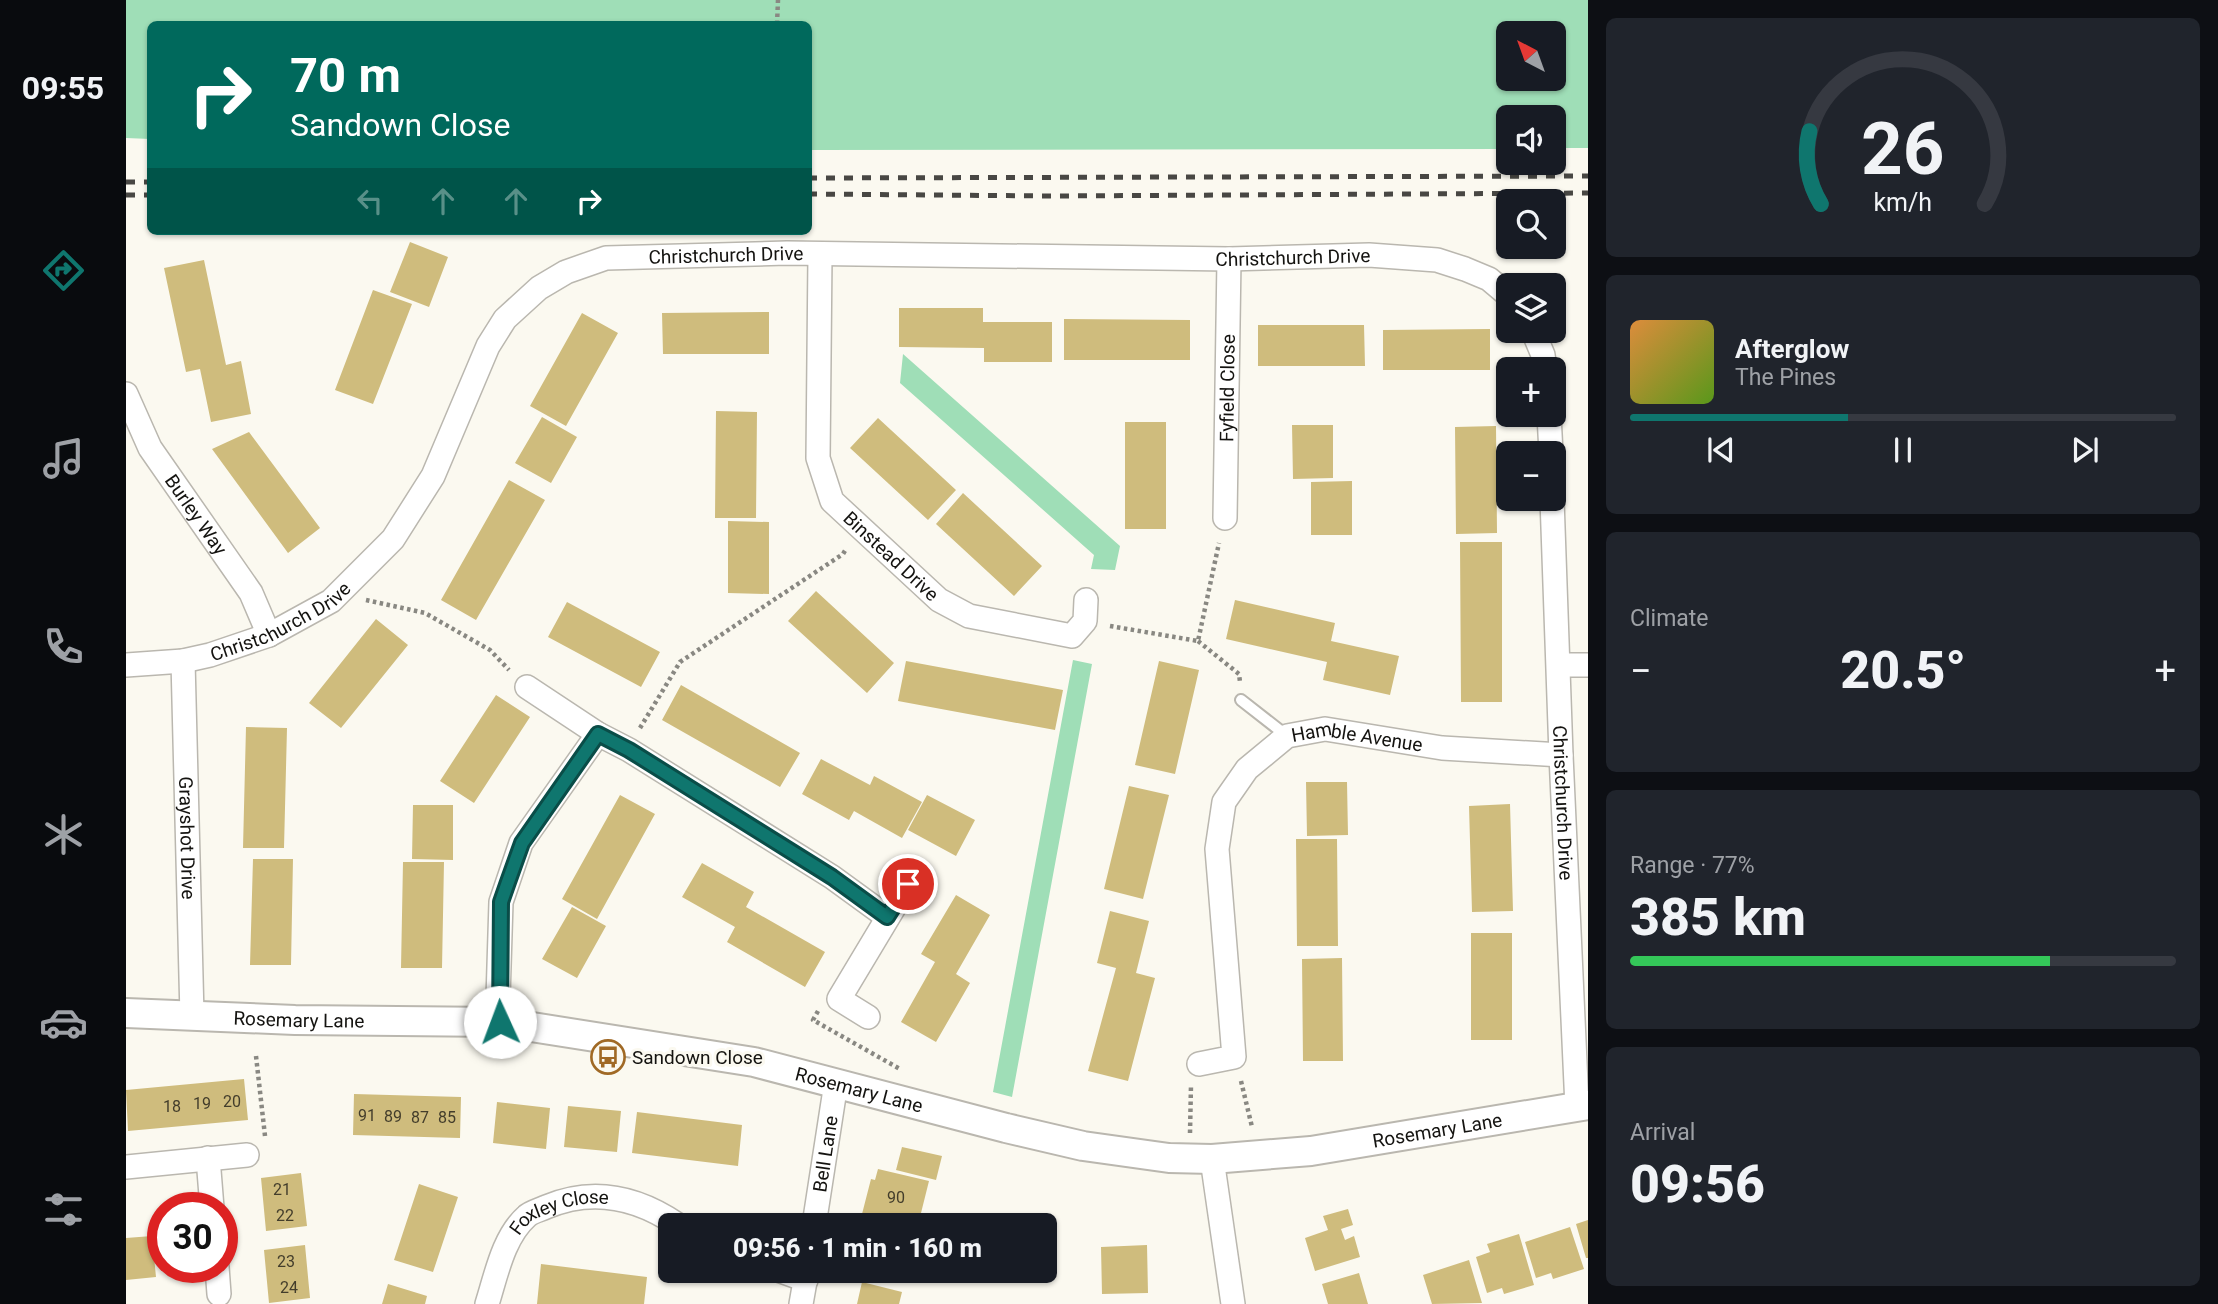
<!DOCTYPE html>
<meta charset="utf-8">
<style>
body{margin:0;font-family:Roboto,sans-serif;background:#20242c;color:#f1f3f6;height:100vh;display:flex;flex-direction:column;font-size:26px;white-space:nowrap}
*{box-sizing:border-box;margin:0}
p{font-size:23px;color:#9ea1a6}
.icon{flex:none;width:38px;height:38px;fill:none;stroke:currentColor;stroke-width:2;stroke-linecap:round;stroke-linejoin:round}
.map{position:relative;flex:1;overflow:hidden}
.sheet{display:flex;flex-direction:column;gap:18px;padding:18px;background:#0d0f14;width:630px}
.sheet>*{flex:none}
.hud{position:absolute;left:21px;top:21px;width:665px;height:214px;border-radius:10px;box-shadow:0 2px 5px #0004;background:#00695c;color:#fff;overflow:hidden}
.needle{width:46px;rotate:319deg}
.tools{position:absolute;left:1370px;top:21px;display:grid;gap:14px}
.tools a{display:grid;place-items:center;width:70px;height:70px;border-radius:10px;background:#171b24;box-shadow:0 2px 5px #0004;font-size:35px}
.speed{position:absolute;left:21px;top:1192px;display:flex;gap:14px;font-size:35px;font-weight:700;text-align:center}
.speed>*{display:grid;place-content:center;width:91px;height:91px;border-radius:50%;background:#171b24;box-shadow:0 2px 5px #0004;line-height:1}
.speed .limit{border:10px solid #d22;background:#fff;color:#111}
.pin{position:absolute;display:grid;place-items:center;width:60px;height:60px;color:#fff;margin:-30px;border:4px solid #fff;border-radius:50%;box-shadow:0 2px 7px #0007}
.me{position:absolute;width:77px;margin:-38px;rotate:358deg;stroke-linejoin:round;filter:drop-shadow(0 0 5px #0008)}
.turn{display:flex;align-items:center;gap:24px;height:147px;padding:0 28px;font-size:32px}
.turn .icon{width:91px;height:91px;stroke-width:2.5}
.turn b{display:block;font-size:49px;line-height:60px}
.lanes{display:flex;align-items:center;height:66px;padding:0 28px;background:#0003;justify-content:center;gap:35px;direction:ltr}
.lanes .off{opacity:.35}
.big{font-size:52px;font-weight:800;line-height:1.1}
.sheet .widget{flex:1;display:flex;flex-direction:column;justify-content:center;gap:10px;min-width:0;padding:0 24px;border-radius:10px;background:#20242c}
.sheet .dial{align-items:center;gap:0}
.dial svg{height:182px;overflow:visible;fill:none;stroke:#363941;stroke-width:7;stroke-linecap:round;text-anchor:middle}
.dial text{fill:#f1f3f6;stroke:none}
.song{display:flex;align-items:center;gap:21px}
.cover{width:84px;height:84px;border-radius:10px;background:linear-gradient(135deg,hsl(30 70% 55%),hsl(90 70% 35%))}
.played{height:7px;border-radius:4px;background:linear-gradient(90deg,#0f766e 40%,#363941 40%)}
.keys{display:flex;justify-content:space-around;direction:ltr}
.heat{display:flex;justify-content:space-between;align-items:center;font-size:38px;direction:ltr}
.charge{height:10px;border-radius:5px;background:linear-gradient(90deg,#34c759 77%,#363941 0)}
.trip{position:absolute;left:532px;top:1213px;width:399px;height:70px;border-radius:10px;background:#171b24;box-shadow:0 2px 5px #0004;font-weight:800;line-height:70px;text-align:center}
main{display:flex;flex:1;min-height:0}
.dock{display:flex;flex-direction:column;width:126px;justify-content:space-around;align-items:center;background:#090b0e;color:#9ea1a6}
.dock .icon{width:49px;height:49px}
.dock .on{color:#0f766e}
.dock b{font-size:32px;color:#f1f3f6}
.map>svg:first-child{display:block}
.green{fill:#9fdeb7;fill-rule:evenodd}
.building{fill:#cfbc7d}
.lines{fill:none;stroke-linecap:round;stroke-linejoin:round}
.service-casing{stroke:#bab7af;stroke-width:14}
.minor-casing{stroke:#bab7af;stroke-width:26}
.tertiary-casing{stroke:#bab7af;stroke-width:32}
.path{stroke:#898882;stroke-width:4.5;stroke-dasharray:3.5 3.5;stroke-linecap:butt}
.service{stroke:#fff;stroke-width:10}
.minor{stroke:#fff;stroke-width:23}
.tertiary{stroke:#fff;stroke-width:28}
.rail{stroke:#484743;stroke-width:5;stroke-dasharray:9 9;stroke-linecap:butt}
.route-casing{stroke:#0a4d48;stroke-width:18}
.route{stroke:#0f766e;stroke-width:12}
.labels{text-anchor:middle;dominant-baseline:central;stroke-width:6;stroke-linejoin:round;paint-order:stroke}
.number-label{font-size:16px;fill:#433d2b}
.street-label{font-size:19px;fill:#141310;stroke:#fbf9f0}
.poi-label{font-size:19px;fill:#141310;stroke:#fbf9f0;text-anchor:start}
</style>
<main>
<nav class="dock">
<b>09:55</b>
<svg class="icon on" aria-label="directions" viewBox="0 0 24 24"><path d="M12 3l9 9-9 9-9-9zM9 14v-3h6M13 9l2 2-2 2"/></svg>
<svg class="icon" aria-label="music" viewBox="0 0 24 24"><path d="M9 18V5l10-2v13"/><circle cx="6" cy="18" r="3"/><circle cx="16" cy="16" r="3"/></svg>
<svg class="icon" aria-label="phone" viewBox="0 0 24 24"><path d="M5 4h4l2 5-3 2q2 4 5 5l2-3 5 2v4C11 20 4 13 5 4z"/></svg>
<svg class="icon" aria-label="climate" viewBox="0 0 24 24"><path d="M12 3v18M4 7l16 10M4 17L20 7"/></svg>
<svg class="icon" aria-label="car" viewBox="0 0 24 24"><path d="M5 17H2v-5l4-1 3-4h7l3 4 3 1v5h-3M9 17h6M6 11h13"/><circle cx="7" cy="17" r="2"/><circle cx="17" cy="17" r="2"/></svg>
<svg class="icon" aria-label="filters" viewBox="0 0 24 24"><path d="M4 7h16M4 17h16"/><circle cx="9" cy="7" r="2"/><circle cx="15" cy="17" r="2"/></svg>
</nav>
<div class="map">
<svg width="1462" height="1304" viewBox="0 0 1462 1304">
<rect width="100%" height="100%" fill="#fbf9f0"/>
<!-- green -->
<path class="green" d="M0,0H1462V148H1428V117H1382V149L683,150L682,24H24V139L0,138ZM1382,33H1428V79H1382Z
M777,354L994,546L989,570L965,569L968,555L774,383Z
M947,660L966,664L886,1097L867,1092Z"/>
<!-- building -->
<path class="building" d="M284,242L322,257L303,307L264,292Z
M78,260L100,365L115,361L125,414L85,422L74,369L60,372L38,268Z
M247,290L286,304L247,404L209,390Z
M773,308H857V322H926V362H858V348L773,347Z
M643,312V354H537L536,313Z
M456,313L492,333L440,426L404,406Z
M938,319L1064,320V360H938Z
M1132,325H1238L1239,366H1132Z
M1364,329V370H1257V330Z
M590,411L631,412L630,518H589Z
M416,417L451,437L425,483L389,463Z
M752,418L830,490L802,520L724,448Z
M999,422H1040V529H999Z
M1166,425H1207V478L1167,479Z
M1370,426L1371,533L1330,534L1329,427Z
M123,432L194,528L162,553L86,449Z
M383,480L419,500L350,620L315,600Z
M1226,481V535H1185V482Z
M837,493L916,566L888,596L810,524Z
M602,521L643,522V594L602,593Z
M1334,542H1376V702H1335Z
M690,591L768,663L741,693L662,621Z
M1109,600L1209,623L1205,641L1273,656L1264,695L1197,680L1201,662L1100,639Z
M441,602L534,652L515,687L422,637Z
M250,619L282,645L215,728L183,703Z
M780,661L937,690L929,730L772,701Z
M1033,661L1073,670L1049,774L1009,765Z
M555,685L674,753L654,787L536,720Z
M370,695L404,717L348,803L314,781Z
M120,727L161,728L158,848H117Z
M695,759L744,785L748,776L796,802L776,838L728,811L723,820L676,794Z
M1180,782H1221L1222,835L1181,836Z
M1003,786L1043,795L1017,899L978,889Z
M494,795L529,814L471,919L436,899Z
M801,795L849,820L830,856L782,830Z
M1384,804L1387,911L1346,912L1343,806Z
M287,805H327V860L286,859Z
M1170,839H1211L1212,946H1171Z
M127,859H167L165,965H124Z
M277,862H318L316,968H275Z
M576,863L628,892L620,907L699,952L679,987L601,942L609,927L556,897Z
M830,895L864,915L830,974L844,983L810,1042L775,1022L809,962L795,954Z
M446,907L480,926L451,978L416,959Z
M984,911L1023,921L1010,973L1029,978L1002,1081L962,1071L990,968L971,963Z
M1345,933H1386V1040H1345Z
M1216,958L1217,1061H1177L1176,959Z
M118,1079L122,1120L2,1131L0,1090Z
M228,1094L335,1097L334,1138L227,1135Z
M371,1102L424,1108L420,1149L367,1143Z
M442,1106L495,1111L491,1152L438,1147Z
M511,1112L616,1125L612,1166L506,1153Z
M776,1147L816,1156L810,1180L770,1170Z
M752,1169L803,1181L792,1225H782L736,1214L745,1179L749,1180Z
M175,1173L181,1226L140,1231L135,1178Z
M293,1184L332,1197L307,1272L268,1260Z
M1222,1209L1227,1225L1215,1229L1219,1240L1228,1236L1234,1257L1189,1271L1179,1238L1202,1230L1197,1216Z
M1462,1220V1258H1460L1450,1224Z
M1444,1227L1458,1269L1427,1279L1425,1273L1410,1278L1399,1242Z
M1393,1234L1408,1285L1378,1294L1376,1288L1361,1293L1350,1257L1364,1252L1361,1244Z
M26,1236L30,1277L0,1280V1238Z
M179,1245L184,1298L143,1303L138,1250Z
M1021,1245L1022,1293L976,1294L975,1247Z
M1343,1260L1356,1303L1306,1304L1297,1275Z
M415,1264L521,1277L518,1304H411Z
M737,1270H789L786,1283Z
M1233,1273L1242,1304H1202L1196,1284Z
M736,1282L776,1292L773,1304H731Z
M262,1284L301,1296L299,1304H256Z"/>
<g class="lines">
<!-- service casing -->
<g class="service-casing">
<path id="service" d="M1115,700L1161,736"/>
</g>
<!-- minor casing -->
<g class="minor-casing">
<g id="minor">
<path id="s1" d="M694,255L692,458L706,501L813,600L843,616L946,636L959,621L960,600"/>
<path d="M1407,331L1417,355L1419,369"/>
<path id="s2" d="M0,394L24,448L125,593L143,635"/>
<path d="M1423,415L1425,453"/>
<path id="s3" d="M1426,499L1435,755L1451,1107"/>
<path id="s4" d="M1099,518L1103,259"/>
<path id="s5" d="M57,661L66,1016"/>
<path id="s6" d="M0,665L57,661L84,655L143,635L205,601L267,539L307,476L362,346L379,319L413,288L440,272L480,258L661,253L1103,259L1243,255L1311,260L1339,269L1363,279L1382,295"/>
<path d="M1433,665H1462"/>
<path d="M401,687L472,734L503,750L706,877L761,917"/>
<path d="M742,1017L713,999L782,884"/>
<path d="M374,1022L372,998L375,902L395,843L472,734"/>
<path id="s7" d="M1073,1064L1108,1057L1091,849L1098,802L1121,769L1161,736L1199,729L1316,748L1435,755"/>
<path d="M82,1158L86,1208"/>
<path d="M1086,1159L1107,1304"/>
<path d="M0,1167L121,1155"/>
<path id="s8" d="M688,1225L710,1083"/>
<path d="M91,1267L93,1294"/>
<path d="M652,1270L680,1280"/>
<path id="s9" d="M361,1304C370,1276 377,1237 401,1216C405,1212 414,1210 420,1207C467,1187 511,1197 552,1225"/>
<path d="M675,1304L681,1270"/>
</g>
</g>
<!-- tertiary casing -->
<g class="tertiary-casing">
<g id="tertiary">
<path id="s10" d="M0,1013L169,1020L374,1022L628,1062L880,1128L957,1146L1043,1158L1086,1159L1185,1151L1462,1105"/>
</g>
</g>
<!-- path -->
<path class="path" d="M651,24L652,0
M240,600L299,613L364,650L383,670
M984,626L1072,641L1093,543
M1072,641L1113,674L1114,682
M514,728L554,662L717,554L720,549
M692,1011L687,1020L774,1069
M130,1056L139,1136
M1115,1081L1126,1127
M1064,1133L1065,1085"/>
<!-- service -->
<use href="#service" class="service"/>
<!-- minor -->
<use href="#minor" class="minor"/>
<!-- tertiary -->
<use href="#tertiary" class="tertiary"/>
<!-- rail -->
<path class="rail" d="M682,178L1462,176
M0,182H24
M682,194L929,196L1462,193
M0,195H24"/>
</g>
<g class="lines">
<!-- route casing -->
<g class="route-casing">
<path id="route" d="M374,1022L375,902L382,882L396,843L472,734L503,750L706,877L761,917L782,884"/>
</g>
<!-- route -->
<use href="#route" class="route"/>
</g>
<!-- icons -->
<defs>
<g id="bus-ring" transform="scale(1.75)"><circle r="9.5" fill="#fbf9f0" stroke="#a06925" stroke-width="1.5"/><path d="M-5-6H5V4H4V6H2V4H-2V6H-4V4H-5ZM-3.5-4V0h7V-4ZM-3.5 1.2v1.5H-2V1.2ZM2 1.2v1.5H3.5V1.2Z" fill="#a06925"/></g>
</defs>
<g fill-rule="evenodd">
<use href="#bus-ring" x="482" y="1057"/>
</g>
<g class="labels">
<!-- number labels -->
<g class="number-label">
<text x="106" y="1101">20</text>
<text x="76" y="1103">19</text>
<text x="46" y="1106">18</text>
<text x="241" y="1115">91</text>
<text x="267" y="1116">89</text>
<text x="294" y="1117">87</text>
<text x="321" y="1117">85</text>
<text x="156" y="1189">21</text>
<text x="770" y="1197">90</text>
<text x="159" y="1215">22</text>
<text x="160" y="1261">23</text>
<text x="163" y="1287">24</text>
</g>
<!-- street labels -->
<g class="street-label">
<text stroke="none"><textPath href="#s6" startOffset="793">Christchurch Drive</textPath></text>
<text stroke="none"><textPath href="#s6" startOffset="1360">Christchurch Drive</textPath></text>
<text stroke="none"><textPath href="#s4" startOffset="130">Fyfield Close</textPath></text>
<text stroke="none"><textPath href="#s2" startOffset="140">Burley Way</textPath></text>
<text stroke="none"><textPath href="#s1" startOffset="329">Binstead Drive</textPath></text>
<text stroke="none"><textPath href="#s6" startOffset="163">Christchurch Drive</textPath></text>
<text stroke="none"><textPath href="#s7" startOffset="455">Hamble Avenue</textPath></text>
<text stroke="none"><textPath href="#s3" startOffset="304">Christchurch Drive</textPath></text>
<text stroke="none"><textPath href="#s5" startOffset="177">Grayshot Drive</textPath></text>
<text stroke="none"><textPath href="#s10" startOffset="173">Rosemary Lane</textPath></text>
<text stroke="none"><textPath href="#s10" startOffset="740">Rosemary Lane</textPath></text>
<text stroke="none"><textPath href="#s10" startOffset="1328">Rosemary Lane</textPath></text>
<text stroke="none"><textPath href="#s8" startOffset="72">Bell Lane</textPath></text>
<text stroke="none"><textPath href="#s9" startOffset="130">Foxley Close</textPath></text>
</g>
<!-- poi labels -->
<g class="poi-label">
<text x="506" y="1057">Sandown Close</text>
</g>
</g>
</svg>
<div class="tools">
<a><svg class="needle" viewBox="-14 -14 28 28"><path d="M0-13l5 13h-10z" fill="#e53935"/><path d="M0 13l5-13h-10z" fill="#9ea1a6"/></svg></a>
<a><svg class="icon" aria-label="sound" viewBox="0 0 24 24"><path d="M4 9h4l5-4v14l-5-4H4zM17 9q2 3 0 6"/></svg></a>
<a><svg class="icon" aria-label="search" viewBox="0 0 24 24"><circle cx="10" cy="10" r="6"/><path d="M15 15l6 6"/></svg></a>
<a><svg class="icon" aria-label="layers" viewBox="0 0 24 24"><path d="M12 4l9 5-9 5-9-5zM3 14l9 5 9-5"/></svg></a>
<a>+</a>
<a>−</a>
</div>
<div class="speed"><div class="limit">30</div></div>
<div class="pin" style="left:782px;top:884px;background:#d93025"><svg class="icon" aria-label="arrive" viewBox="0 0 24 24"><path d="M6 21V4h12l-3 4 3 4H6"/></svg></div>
<svg class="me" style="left:374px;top:1022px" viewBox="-20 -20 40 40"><circle r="19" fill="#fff"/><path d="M0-13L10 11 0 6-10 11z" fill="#0f766e"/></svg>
<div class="trip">09:56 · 1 min · 160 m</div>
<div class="hud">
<div class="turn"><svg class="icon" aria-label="right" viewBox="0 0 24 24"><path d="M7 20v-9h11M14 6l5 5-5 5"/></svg><div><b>70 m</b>Sandown Close</div></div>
<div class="lanes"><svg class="icon off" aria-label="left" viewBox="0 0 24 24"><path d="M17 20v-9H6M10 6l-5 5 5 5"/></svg><svg class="icon off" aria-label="ahead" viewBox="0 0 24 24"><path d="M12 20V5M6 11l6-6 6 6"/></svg><svg class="icon off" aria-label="ahead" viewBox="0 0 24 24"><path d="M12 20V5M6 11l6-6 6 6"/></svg><svg class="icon" aria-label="right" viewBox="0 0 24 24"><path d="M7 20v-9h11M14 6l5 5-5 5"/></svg></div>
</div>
</div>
<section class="sheet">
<div class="widget dial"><svg viewBox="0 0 100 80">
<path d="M14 69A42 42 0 1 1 86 69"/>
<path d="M14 69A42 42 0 0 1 9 37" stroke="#0f766e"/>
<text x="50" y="56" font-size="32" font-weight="700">26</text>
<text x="50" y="72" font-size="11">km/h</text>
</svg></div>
<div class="widget">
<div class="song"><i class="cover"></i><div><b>Afterglow</b><p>The Pines</p></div></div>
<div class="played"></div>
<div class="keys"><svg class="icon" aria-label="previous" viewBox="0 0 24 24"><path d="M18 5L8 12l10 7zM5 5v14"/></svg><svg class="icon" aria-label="pause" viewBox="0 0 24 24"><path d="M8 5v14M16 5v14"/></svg><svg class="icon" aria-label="next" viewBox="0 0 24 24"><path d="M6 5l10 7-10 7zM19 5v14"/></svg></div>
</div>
<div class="widget"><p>Climate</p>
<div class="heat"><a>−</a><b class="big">20.5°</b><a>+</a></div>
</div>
<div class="widget"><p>Range · 77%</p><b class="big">385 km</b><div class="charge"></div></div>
<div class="widget"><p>Arrival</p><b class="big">09:56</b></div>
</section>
</main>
